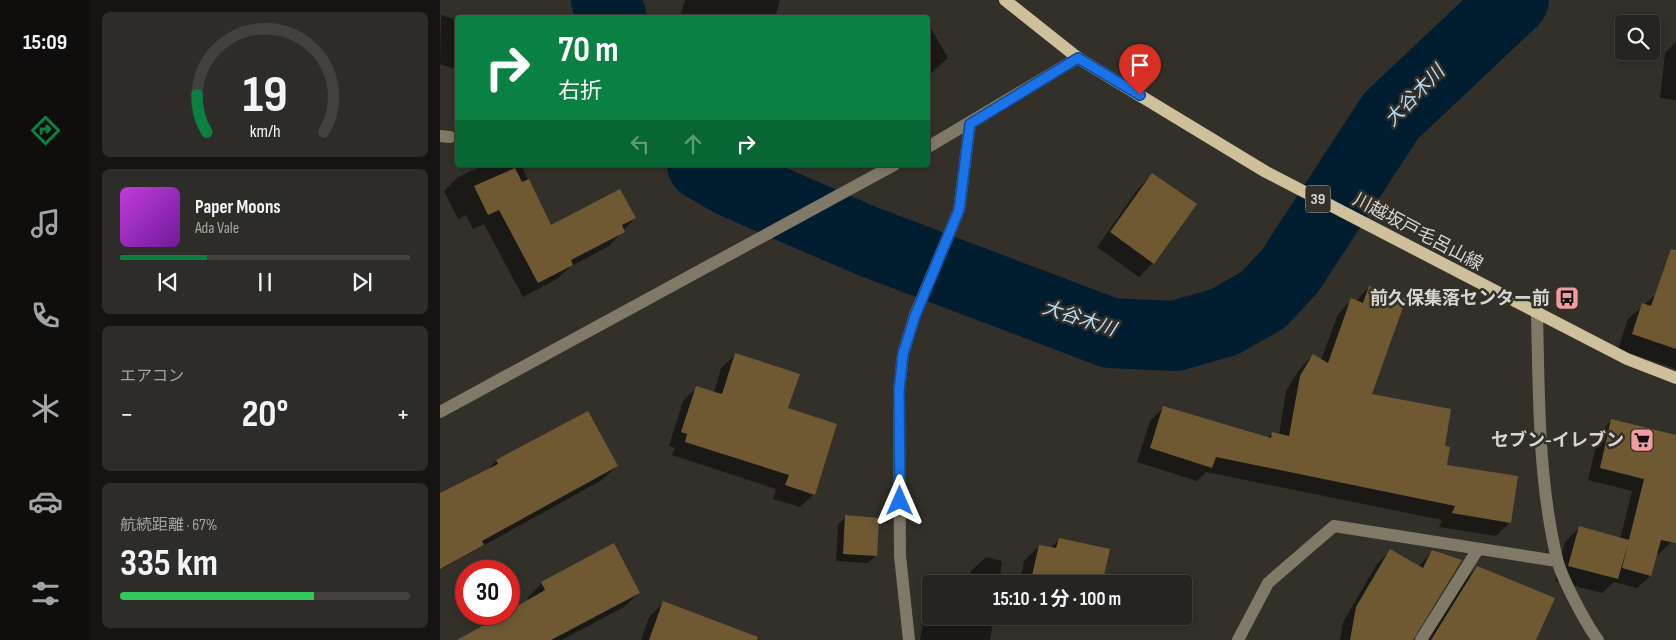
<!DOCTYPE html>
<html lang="ja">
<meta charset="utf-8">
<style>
body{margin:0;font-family:"Sofia Sans Condensed","Noto Sans JP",sans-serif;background:#2e2c29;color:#f1f3f6;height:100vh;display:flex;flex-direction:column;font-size:19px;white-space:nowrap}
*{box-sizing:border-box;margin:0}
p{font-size:16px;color:#a4a4a5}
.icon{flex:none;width:28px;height:28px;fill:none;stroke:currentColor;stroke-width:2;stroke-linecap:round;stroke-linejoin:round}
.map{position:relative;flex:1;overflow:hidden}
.details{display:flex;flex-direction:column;gap:12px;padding:12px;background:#151412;width:350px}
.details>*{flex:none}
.guide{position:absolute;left:15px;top:15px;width:475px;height:152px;border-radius:5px;box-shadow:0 2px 8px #0003,0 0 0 1px #42413e;background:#0b8043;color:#fff;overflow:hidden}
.buttons{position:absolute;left:1175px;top:15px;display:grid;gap:10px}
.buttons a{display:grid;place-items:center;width:45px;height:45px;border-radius:5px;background:#262420;box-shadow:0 2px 8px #0003,0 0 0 1px #42413e;font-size:25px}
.speed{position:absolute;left:15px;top:560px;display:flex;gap:10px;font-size:25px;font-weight:700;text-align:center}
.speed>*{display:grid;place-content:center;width:65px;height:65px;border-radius:50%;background:#262420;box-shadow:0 2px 8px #0003,0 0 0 1px #42413e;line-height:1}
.speed .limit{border:8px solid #d22;background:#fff;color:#111}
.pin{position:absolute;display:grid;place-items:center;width:42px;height:42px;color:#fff;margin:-51px -21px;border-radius:50% 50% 50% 0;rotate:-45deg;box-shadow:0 0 5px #0007}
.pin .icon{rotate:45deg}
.me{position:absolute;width:55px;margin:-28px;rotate:0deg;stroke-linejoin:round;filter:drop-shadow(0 0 4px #0008)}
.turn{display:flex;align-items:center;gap:18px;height:105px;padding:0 20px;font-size:22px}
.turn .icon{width:65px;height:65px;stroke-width:2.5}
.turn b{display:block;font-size:35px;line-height:42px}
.lanes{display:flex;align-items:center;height:48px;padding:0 20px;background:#0003;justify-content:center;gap:25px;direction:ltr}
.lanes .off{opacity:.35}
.big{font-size:38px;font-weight:700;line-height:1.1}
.details .tile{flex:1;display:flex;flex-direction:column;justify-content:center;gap:8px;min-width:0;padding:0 18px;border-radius:8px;background:#2e2c29}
.details .dial{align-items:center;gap:0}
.dial svg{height:130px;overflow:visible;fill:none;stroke:#42413e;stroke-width:7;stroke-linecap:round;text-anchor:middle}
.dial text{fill:#f1f3f6;stroke:none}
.song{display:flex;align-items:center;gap:15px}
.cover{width:60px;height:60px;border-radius:8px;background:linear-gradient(135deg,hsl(290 70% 55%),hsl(280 70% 35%))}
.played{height:5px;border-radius:2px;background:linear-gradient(90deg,#0b8043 30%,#42413e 30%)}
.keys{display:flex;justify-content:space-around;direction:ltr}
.heat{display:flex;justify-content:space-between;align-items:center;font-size:28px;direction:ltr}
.charge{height:8px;border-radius:4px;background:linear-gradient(90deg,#34c759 67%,#42413e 0)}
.trip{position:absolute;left:482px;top:575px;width:270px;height:50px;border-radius:5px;background:#262420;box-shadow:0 2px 8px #0003,0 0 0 1px #42413e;font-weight:700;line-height:50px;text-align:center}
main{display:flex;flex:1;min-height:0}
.menu{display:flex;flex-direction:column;width:90px;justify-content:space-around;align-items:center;background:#0f0e0d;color:#a4a4a5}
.menu .icon{width:35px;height:35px}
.menu .on{color:#0b8043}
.menu b{font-size:22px;color:#f1f3f6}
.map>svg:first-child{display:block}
.shadow{fill:#0007}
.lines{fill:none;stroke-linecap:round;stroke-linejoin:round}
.river{stroke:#011e30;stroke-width:70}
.building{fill:#6e5933}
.minor{stroke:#807967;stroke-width:12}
.major{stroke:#cfc09c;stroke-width:12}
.route-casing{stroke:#114b97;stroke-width:12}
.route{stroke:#1a73e8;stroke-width:9}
.labels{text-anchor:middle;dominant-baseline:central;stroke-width:5;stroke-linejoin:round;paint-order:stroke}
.shield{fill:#33302a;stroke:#a6a4a0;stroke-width:1}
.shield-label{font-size:16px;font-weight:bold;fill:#d7d5d2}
.street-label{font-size:18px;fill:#d7d5d2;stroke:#33302a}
.poi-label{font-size:18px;font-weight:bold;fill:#d7d5d2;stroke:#33302a;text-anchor:end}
.water-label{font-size:19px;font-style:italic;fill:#b6dcf7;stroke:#33302a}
</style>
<main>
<nav class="menu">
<b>15:09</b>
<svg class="icon on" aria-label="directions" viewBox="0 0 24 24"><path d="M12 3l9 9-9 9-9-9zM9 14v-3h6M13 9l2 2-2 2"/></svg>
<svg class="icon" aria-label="music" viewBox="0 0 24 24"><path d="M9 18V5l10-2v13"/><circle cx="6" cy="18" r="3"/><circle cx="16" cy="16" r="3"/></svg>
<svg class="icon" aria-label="phone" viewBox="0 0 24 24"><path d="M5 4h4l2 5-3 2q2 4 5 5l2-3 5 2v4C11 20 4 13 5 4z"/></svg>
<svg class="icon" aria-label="climate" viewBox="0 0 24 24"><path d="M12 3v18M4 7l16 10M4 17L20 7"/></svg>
<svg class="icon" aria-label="car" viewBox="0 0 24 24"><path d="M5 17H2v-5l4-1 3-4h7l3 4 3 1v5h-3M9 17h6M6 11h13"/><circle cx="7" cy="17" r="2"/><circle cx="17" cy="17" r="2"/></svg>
<svg class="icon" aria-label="filters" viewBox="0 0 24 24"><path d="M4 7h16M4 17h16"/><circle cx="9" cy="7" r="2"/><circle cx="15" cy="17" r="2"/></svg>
</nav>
<section class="details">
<div class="tile dial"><svg viewBox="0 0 100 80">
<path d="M14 69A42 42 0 1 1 86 69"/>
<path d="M14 69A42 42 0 0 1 8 46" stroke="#0b8043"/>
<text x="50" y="56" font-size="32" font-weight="700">19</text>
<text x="50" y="72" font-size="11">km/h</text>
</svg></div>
<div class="tile">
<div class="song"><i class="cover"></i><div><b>Paper Moons</b><p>Ada Vale</p></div></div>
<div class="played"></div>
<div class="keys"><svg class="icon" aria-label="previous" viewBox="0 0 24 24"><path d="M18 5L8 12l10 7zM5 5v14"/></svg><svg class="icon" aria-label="pause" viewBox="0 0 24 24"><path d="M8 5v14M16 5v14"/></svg><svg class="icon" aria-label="next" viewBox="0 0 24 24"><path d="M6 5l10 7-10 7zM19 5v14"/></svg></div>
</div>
<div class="tile"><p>エアコン</p>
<div class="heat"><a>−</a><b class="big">20°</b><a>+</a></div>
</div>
<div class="tile"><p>航続距離 · 67%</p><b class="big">335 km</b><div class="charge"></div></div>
</section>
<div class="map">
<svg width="1236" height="640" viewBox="0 0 1236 640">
<rect width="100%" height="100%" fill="#33302a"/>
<!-- shadow -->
<path class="shadow" d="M245,0H340L335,18H243L240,16Z
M482,13L485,18H473Z
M1,15L18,20V70L0,64Z
M488,23L508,58L488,76Z
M1236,42V100L1220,98L1225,53Z
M44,165H81L111,227L195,218L169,246L130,267L117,279L83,297L44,224L33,229L26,215L18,219L4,191L18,177Z
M712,174L713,263L699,277L657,247L698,189Z
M929,287L930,395L1003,447L1005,466L1070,522L1056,536L999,527L1002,520L766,472L757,481L697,462L710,421L724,407L828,438L832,433L839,435L846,391L859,370L873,355L881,360L898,314L912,300L916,301Z
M1216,294L1236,296V369L1178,349L1188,319Z
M295,355L374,494L360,507L333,499L336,489L232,455L235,448L229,446L243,401L257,388L274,393L281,368Z
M1172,420L1236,436V525L1231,542L1219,554H1216L1210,576L1197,588L1174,582L1162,593L1115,581L1125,542L1139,528L1180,539L1192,491L1148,480L1159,433Z
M56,461L177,466L162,480L3,568L0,562V494L44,473Z
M406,517L436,555L428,563L396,561L398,524Z
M619,540L661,584H580L584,561L599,546L610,548Z
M950,551L978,567L993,551L972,640H900L903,622L937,564Z
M546,557L562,561L559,584H527L531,571Z
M1037,567L1095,640H987L1024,581Z
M102,583L199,593L184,607L122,640H38L51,622L89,601L87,598Z
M223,603L299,640H201L209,617Z
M491,608V616H554L550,640H480L484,616Z"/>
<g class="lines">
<!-- river -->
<path class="river" d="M166,0L172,18
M262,165L293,183L427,241L670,333L735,336L784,322L823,300L850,271L951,116L1074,0"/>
</g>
<!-- building -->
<path class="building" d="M75,168L82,182L89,179L111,225L180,189L196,218L182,225L185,232L131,260L133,265L98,283L59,210L48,215L34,186Z
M712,173L757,204L714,264L670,232Z
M1231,249L1236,250V349L1192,334L1202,303L1211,306Z
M929,286L966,299L932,394L1011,409L1005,446L1010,447L1007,465L1078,476L1071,523L1012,513L1015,506L776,457L772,468L710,448L723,406L831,438L832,432L849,436L860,376L873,354L888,363L911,298L923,303Z
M295,353L360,374L348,408L397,424L375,495L345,485L349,475L245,442L247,434L241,432L256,386L282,394Z
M148,411L178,466L42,541L44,545L0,569V493L58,464L56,460Z
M1171,419L1236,435V543L1221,540L1211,576L1182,568L1204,479L1160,468Z
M405,515L439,518L437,556L403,554Z
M1139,526L1189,540L1178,579L1128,566Z
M619,538L670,549L662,584H609L591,580L599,545L616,548Z
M174,543L200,593L111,640H17L64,614H69V611L105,590L101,582Z
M950,549L983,568L992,550L1022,560L973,640H910L916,607Z
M1037,566L1115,598L1096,640H991Z
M223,601L318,637L317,640H209Z"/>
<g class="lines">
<!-- minor -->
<path class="minor" d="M0,136L10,137
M488,147L638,58
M1097,314C1099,396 1098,479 1117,559C1121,577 1147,626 1158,640
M0,412L454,165
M469,640L460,556L459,391L463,354L475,315L519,210L530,124
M798,640L828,583L894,526L1117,561
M981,640L1038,549"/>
<!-- major -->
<path class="major" d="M565,0L638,58L826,172L1187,359L1236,378"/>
</g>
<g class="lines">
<!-- route casing -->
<g class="route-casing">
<path id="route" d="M460,501L459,391L463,354L475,316L519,210L530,124L638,58L700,95"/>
</g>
<!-- route -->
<use href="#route" class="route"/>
</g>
<!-- icons -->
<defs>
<g id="bus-square" transform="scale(1.25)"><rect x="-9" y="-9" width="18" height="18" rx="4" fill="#f49aa1" stroke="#33302a"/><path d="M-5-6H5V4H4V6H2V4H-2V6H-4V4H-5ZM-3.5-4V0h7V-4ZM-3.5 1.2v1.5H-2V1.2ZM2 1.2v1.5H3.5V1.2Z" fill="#111"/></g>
<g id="supermarket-square" transform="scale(1.25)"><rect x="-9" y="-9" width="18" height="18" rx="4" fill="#f49aa1" stroke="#33302a"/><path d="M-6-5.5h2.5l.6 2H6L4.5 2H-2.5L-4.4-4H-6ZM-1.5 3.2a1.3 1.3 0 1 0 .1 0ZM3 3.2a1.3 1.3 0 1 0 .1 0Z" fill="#111"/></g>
</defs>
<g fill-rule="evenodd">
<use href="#bus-square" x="1127" y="298"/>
<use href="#supermarket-square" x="1202" y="440"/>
</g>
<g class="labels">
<!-- shield labels -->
<rect class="shield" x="865.5" y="185.5" width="25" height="27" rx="4"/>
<g class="shield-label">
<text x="878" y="199">39</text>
</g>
<!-- street labels -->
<g class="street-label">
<text transform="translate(978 232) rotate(28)">川越坂戸毛呂山線</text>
</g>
<!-- poi labels -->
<g class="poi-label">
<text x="1110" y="298">前久保集落センター前</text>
<text x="1184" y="440">セブン-イレブン</text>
</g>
<!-- water labels -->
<g class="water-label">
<text transform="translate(975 96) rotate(-46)">大谷木川</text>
<text transform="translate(639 319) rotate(18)">大谷木川</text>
</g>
</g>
</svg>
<div class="buttons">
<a><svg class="icon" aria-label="search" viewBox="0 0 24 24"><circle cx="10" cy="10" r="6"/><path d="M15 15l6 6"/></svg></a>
</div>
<div class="speed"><div class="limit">30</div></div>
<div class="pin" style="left:700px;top:95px;background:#d93025"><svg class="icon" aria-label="arrive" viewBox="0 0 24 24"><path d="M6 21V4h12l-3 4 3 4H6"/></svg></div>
<svg class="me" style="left:460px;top:501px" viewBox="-20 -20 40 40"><path d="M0-17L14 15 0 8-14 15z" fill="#1a73e8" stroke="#fff" stroke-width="4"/></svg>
<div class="trip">15:10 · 1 分 · 100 m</div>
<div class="guide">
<div class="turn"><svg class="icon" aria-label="right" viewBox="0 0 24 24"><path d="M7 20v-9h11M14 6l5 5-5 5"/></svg><div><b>70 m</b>右折</div></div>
<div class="lanes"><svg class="icon off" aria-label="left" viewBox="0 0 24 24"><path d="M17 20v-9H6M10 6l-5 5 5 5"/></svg><svg class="icon off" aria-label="ahead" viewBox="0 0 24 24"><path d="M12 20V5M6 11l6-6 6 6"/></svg><svg class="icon" aria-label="right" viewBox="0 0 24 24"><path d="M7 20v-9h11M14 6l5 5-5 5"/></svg></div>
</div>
</div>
</main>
